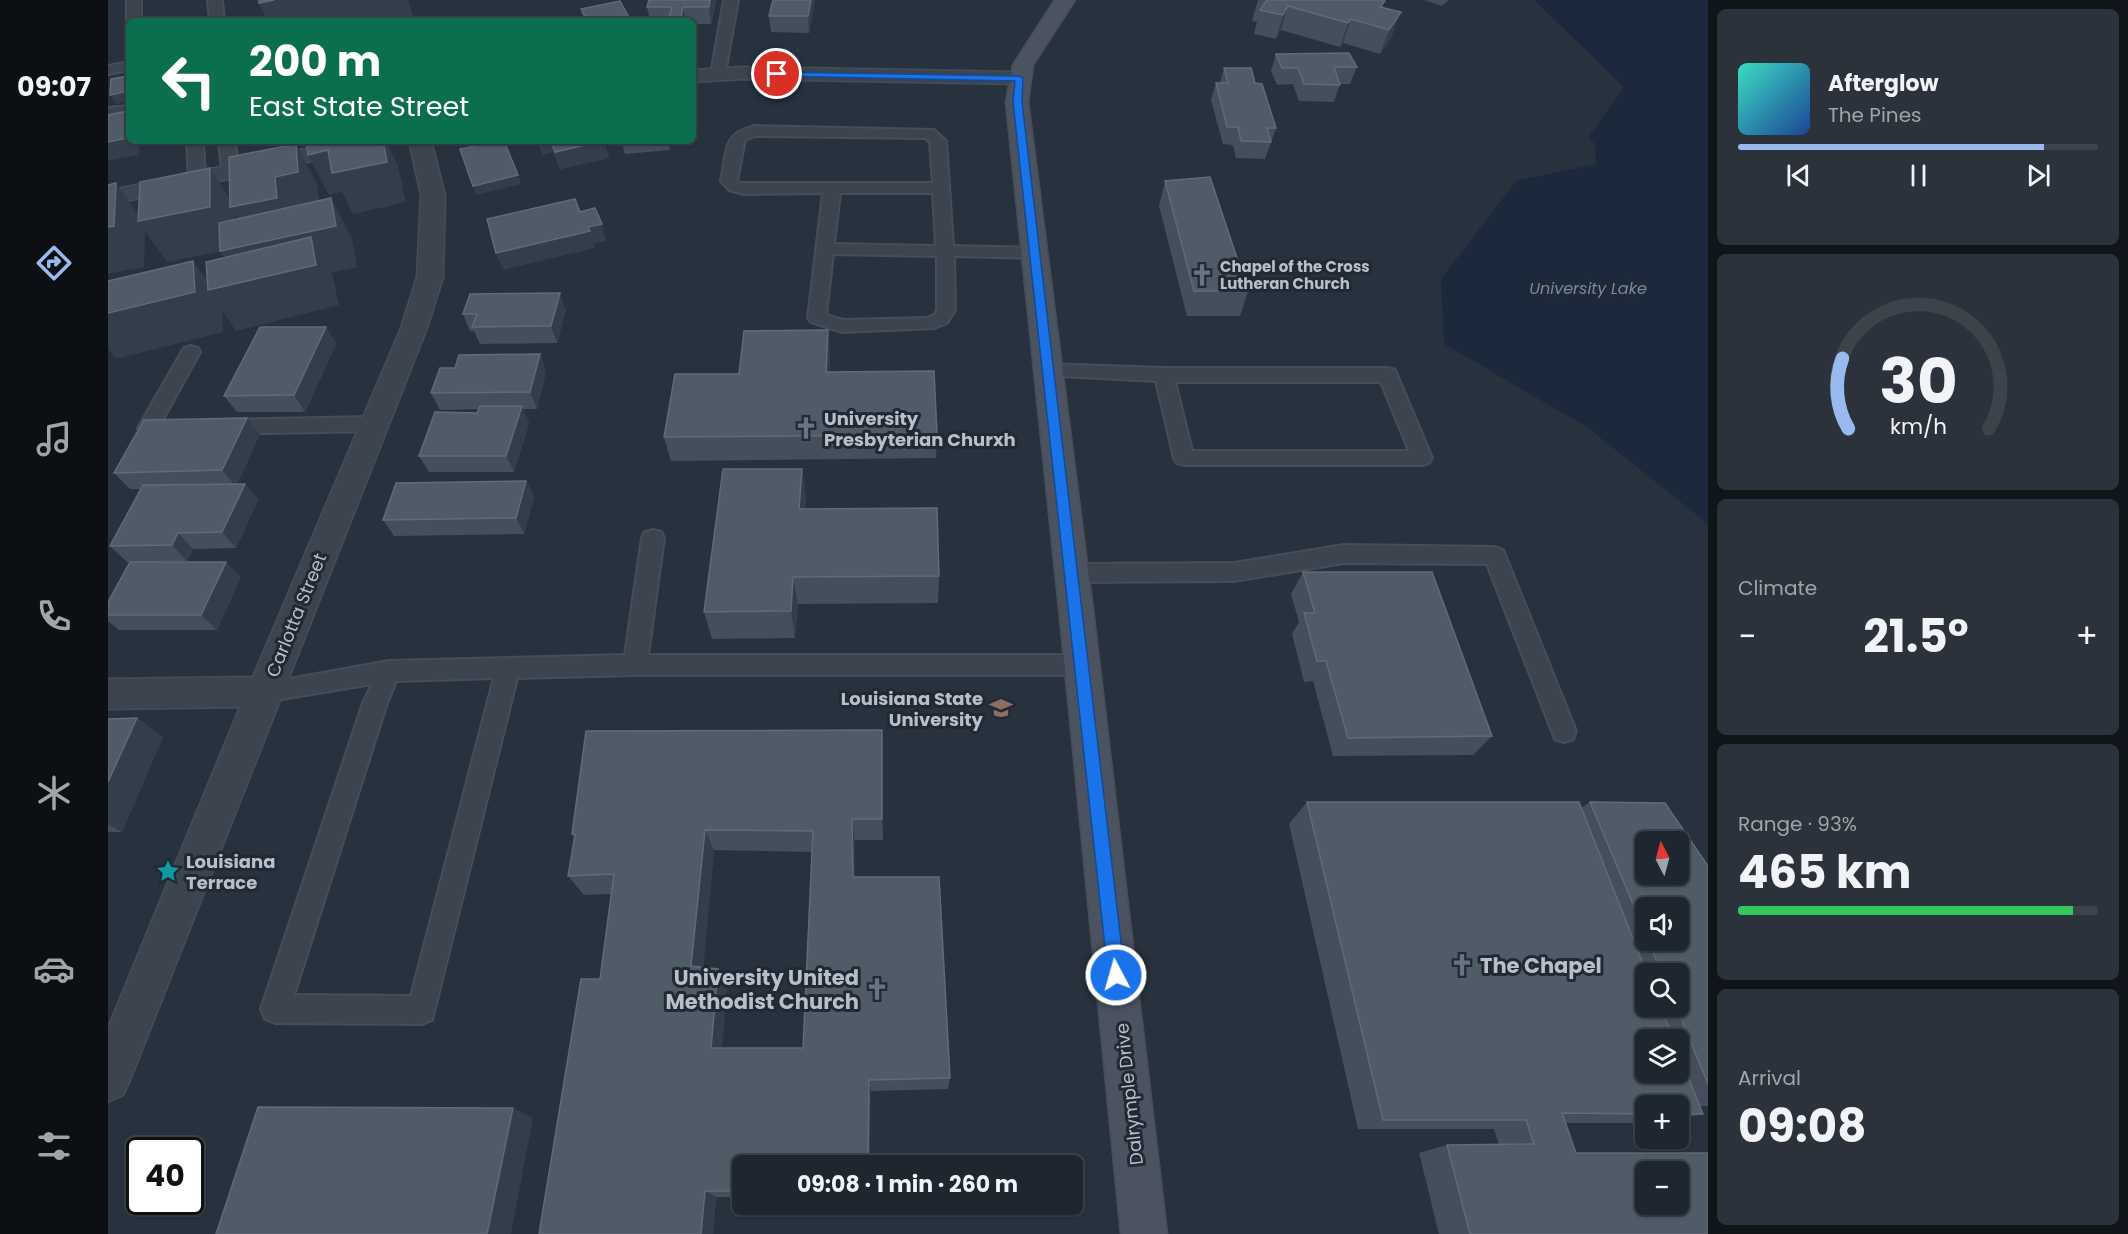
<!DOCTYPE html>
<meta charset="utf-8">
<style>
body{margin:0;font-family:Poppins,sans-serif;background:#2b323b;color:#f1f3f6;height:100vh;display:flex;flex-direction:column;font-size:22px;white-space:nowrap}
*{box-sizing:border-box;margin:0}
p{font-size:20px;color:#a1a5aa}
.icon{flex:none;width:33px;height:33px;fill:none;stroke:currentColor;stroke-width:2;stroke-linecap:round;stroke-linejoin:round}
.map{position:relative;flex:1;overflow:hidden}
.side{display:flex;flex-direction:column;gap:9px;padding:9px;background:#10151a;width:420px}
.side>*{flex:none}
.guide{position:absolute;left:18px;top:18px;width:570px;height:126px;border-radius:9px;box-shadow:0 2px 4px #0004,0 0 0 2px #3c434b;background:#0b6e4f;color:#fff;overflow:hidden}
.needle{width:39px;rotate:354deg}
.buttons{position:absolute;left:1527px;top:831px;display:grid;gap:12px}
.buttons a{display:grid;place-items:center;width:54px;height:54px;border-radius:9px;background:#1e262f;box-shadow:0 2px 4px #0004,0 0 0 2px #3c434b;font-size:30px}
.speed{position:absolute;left:18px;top:1137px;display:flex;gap:12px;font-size:30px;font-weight:700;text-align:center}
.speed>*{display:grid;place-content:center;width:78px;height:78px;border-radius:50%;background:#1e262f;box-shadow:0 2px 4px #0004,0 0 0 2px #3c434b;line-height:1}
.speed .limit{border:3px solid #111;border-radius:9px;background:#fff;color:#111}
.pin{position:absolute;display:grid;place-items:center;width:51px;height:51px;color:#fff;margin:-26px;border:3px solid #fff;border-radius:50%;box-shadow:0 2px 6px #0007}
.me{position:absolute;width:66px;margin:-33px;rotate:354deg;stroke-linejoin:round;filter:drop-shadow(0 0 4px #0008)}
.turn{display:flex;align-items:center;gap:21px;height:126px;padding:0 24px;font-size:27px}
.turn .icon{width:78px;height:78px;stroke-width:2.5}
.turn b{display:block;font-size:42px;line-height:51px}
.big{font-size:45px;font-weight:700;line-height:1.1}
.side .card{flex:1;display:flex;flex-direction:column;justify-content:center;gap:9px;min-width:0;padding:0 21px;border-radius:9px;background:#2b323b}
.side .dial{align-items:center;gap:0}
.dial svg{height:156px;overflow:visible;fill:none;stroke:#3c434b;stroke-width:7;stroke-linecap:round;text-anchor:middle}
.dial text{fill:#f1f3f6;stroke:none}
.song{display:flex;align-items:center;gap:18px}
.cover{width:72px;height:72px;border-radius:9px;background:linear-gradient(135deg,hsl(170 70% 55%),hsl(220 70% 35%))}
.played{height:6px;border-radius:3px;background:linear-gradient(90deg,#98baee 85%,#3c434b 85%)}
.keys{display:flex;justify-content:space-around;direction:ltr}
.heat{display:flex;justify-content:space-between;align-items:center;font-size:33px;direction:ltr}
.charge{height:9px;border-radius:4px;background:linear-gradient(90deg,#34c759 93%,#3c434b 0)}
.trip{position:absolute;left:624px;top:1155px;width:351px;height:60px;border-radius:9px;background:#1e262f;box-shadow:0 2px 4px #0004,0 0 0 2px #3c434b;font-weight:700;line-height:60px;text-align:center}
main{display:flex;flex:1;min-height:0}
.tabs{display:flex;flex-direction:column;width:108px;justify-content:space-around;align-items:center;background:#0c0f13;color:#a1a5aa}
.tabs .icon{width:42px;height:42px}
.tabs .on{color:#98baee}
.tabs b{font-size:27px;color:#f1f3f6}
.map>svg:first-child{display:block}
.water{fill:#1c293c}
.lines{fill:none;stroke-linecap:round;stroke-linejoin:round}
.lane-casing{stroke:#464d58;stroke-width:4}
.street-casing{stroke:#464d58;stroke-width:3}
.secondary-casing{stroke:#464d58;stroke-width:3}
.lane{fill:#3c444f;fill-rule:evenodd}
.street{fill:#3c444f;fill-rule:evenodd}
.secondary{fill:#4b5361;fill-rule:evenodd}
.wall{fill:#444e5c;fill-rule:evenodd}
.shaded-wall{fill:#333e4c}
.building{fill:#505b68;stroke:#616a77;stroke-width:1.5;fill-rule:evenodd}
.route{fill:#1a73e8;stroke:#114b97;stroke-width:1.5}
.labels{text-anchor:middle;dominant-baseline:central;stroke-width:6;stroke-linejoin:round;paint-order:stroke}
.far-poi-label{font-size:15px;font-weight:bold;fill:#b9bfc9;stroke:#212934;text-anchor:start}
.far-water-label{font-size:16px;font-style:italic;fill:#758aa4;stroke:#212934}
.poi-label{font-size:18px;font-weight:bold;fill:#b9bfc9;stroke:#212934;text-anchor:start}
.street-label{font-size:18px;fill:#b9bfc9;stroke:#212934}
.near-poi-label{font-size:21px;font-weight:bold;fill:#b9bfc9;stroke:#212934;text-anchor:start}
</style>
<main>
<nav class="tabs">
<b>09:07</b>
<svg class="icon on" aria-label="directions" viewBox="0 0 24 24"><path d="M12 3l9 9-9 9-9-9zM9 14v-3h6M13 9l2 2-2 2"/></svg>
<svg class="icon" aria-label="music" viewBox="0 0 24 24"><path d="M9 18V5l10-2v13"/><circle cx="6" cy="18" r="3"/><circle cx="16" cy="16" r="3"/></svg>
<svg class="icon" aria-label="phone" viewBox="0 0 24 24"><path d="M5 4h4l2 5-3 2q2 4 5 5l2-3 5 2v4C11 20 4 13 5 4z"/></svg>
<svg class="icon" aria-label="climate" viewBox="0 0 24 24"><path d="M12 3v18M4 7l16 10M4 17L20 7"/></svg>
<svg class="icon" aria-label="car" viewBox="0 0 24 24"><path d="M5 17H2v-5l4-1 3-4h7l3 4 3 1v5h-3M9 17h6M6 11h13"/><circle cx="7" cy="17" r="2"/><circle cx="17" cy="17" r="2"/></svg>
<svg class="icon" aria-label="filters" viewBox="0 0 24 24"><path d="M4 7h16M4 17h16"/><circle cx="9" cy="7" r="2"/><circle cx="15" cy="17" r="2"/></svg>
</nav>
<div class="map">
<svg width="1600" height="1234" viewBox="0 0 1600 1234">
<rect width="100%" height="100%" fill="#28323f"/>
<!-- water -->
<path class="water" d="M1426,0H1600V524L1479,427L1336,344L1333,279L1408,181L1488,164L1487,145L1481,136L1516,87Z"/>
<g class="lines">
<!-- lane casing -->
<g class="lane-casing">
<path id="lane" d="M19,0H33V21H21V24L19,21Z
M100,0H114L116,21H102Z
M616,0H630L617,74L610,78L603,74Z
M21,62V70L0,74V66Z
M21,106V114L0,116V108Z
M647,126L826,130L838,141L845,246L926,248L932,249L934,253L932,257L926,258L846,256L847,310L839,323L826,328L734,332L703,322L700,318L715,193L636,194L621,190L613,181C619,152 614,133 647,126ZM647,136L817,138L822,142L825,183H632L629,180L637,140ZM732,193H825L828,246L726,244ZM725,254L829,256V310L826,315L818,318L735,320L718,315Z
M79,141H95L97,179L95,182L89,184L81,179Z
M111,141H127L130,171L128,174H116L114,171Z
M83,346L90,348L92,352L54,421L67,423L70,428L67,433L60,435L33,433L30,428L76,348Z
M940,364L1056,368H1280L1287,370L1289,375L1324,458L1321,463L1314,465H1076L1069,463L1066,458L1048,381L933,375L931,370L933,365ZM1067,382H1273L1301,451H1084Z
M266,417L273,419L276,424L273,429L266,431L114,434L107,432L104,427L107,422L114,420Z
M545,530L553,532L556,538L540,655H974L982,658L986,665L982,672L974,675H527L409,678L324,1020L314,1024L167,1023L157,1019L153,1009L255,703L264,684L156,702L148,699L144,692L148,685L281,661L517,655L534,538L537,532ZM386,678L303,996L186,995L279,703L288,681Z
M1236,545L1387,547L1395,550L1468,731L1465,739L1456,742L1447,739L1379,564L1236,563L1126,581L963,582L955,579L952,573L955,567L963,564L1126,563Z"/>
</g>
<!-- street casing -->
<g class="street-casing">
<path id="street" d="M634,67L911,72L918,74L922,78L918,82L911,84L634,79L585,82V70Z
M233,141H275L272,146L264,148L0,205V191Z
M301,141H323L337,195L335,277L319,328L22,1080L15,1095L0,1102V1028L132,707L0,709V679L145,677L293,328L309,277L313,195Z"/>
</g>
<!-- secondary casing -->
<g class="secondary-casing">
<path id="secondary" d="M947,0H967L925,65L920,102L986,618L1059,1234H1013L952,618L898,102L905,65Z"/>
</g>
<!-- lane -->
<use href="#lane" class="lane"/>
<!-- street -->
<use href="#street" class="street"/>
<!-- secondary -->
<use href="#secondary" class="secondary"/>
</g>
<!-- wall -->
<path class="wall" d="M541,0H608L603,24H585V21H542L539,7Z
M665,0H707L701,33L663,32L661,16Z
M1150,0H1275V7L1284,36L1272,54L1235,43L1232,47L1173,30L1168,39L1146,34L1149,22L1144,21Z
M1316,0H1341L1334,6Z
M473,9L523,21H476Z
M1168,54L1249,67L1242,84H1232L1226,102L1191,101L1185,84L1169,85L1163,71Z
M1116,68L1147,83L1168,128L1157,159L1128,158L1125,145L1115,144L1103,100L1108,83H1112Z
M430,141H500L496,142L501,158L452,169L446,152L435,155Z
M513,141H561L562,150L517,154Z
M1057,181L1140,291L1132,316H1079L1051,206Z
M458,310L449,343L372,344L366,331H362L355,314Z
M218,327L228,344L197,412H129L116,396Z
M432,354L438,371L429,409H415L421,423L406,472H321L311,456L369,413L370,409L332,410L323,393L347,368Z
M722,354L721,372L829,435L828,458L563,461L556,437L631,374Z
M139,418L152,434L129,484H137L150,500L128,548L85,549L79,561L19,562L2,546L33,489H22L6,473Z
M694,469L698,498L697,509L831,576L830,603L690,604L687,638L604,639L596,612Z
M418,481L426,497L416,534L286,536L275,520Z
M1195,572L1384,736L1365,755L1225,756L1205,681L1196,682L1184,634L1191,622L1183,594Z
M133,577L109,630H11L0,621V602Z
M29,718L55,737L14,832H0V719Z
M774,730L775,754V840H747V877L842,1078L840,1089L763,1091L634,1166V1197H608L605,1234H431L492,979L503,894L476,895L460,876L467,838L464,834ZM606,850L704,852L695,1048H614L619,984L595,967Z
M1199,802L1473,808L1482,802L1600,866V1106H1592L1595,1114L1570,1119V1106H1538V1123H1457L1468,1153L1600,1234H1331L1311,1153L1339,1145H1391L1386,1129H1250L1181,824ZM1538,908L1570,940H1538ZM1538,974H1570V1006H1538ZM1538,1040H1570V1072Z"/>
<!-- shaded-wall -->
<path class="shaded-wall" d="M149,0H300L305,17L284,21H160Z
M602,0H608L603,24L601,7Z
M703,0H707L701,33L700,16Z
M1180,6L1173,30L1168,39L1175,15Z
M575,7L578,21H573V17Z
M1293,12L1284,36L1272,54L1281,30Z
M1243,19L1235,43L1232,47L1240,23Z
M21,91V101L8,104L2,95Z
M20,111L21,141H31V155L0,161V142Z
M275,141H278L290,166L298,202L245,214L234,192L221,195L200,155Z
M431,141H442L446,152L435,155Z
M492,141H500L496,142L501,158L452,169L447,152Z
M188,144L209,184L212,212L223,198L244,239L249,267L223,273L225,278L231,305L128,331L114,310L115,332L8,359L0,349V313L85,261L105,289L133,283L112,251L146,244L127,215L128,248L59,262L37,231L36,267L0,274V227L8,183L35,221L102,168L126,206L167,177Z
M410,175L413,184L368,195L365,186Z
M494,224L498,241L486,244L487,248L395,270L388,253Z
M452,293L458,310L449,343L443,326Z
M218,327L228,344L197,412L186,395Z
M720,330L722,354L720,396L718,372Z
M432,354L438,371L429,409L422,392Z
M414,406L421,423L406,472L398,456Z
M139,418L152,434L128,487L114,470Z
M694,469L698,498L695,538L691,509Z
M418,481L426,497L416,534L408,518Z
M137,484L150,500L128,548L114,532Z
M70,533L85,549L79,561L64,545Z
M118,562L133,577L109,630L93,615Z
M685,577L690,604L687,638L683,611Z
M29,718L55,737L14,832L0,824V782Z
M774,730L775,754V840L774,819Z
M744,819L747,840V896L745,877Z
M597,830L606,850L594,982L583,966Z
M610,969L619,984L613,1060L603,1048Z
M761,1080L763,1091L762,1166H760Z
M405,1108L425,1118L403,1234H379Z
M597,1191L608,1197L605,1234H593Z"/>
<!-- building -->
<path class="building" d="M151,0H166L151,3Z
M541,0H602L601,7H575L573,17H561L564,7H539Z
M665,0H703L700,16H661Z
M1159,0H1275L1277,1L1272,7L1293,12L1281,30L1243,19L1240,23L1180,6L1175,15L1152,10Z
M512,1L523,21H480L473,9Z
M432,17L433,21H410Z
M1241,53L1249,67H1226L1232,85L1196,84L1190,68H1174L1168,54Z
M1116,68H1143L1147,83L1154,84L1168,128H1159L1163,142L1133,141L1130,127H1119L1108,83H1120Z
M21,76V91L2,95L3,79Z
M20,111V138L0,142V115Z
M198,141H275L279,162L224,173L220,150L200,155Z
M365,141H396L410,175L365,186L352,149L367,146Z
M443,141H494L447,152Z
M188,144L190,172L167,177L169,198L122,207L121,157Z
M102,168V207L30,221L32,182Z
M1102,177L1140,291H1086L1057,181Z
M8,183L6,226L0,227V185Z
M223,198L228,226L112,251L111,223Z
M467,199L472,212L487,208L494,224L480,227L482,231L388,253L379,219Z
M203,237L208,265L100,290L98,262Z
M85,261L87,292L0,313V281Z
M452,293L443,326L364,327L369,314H355L362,294Z
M152,327H218L186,395L116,396Z
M720,330L718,372L826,371L829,435L556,437L567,374H631L636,331Z
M432,354L422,392L323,393L332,368H347L351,355Z
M372,406H414L398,456H311L327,412L369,413Z
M139,418L114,470L6,473L36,420Z
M615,469H694L691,509L829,508L831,576L685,577L683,611L596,612Z
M418,481L408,518L275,520L288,483Z
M137,484L114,532L70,533L64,545L2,546L35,485Z
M22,562H118L93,615H0V602Z
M1195,572H1324L1384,736L1240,738L1218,661H1209L1196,613H1207Z
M29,718L0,782V719Z
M774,730V819H744L745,877H831L842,1078L761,1080L760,1166H634V1191H597L593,1234H431L473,979H492L506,874L460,876L467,835L464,834L478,731ZM597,830L705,831L695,1048H603L610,969L583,966Z
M1199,802H1471L1539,974H1538V1006H1552L1566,1040H1538V1072H1570V1052L1595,1114H1570V1106H1538V1114L1454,1113L1468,1153H1600V1234H1362L1339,1145L1426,1144L1418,1120H1275ZM1538,1172H1570V1204H1538Z
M1482,802L1557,803L1600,866V1084L1568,1006H1570V974H1554L1540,940H1570V908H1538V935ZM1538,842H1570V874H1538Z
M150,1107L405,1108L379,1234H108Z"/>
<!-- route -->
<path class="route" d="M666,72L911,76L915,78L914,102L1017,975L1014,981L1008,984L1002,981L1000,975L905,102L907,81L669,76L665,74Z"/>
<!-- icons -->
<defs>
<g id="church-bare" transform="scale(1.8)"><path d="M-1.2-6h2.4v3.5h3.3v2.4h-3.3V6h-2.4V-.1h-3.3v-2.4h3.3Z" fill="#6b7280" stroke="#212934" stroke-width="2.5" paint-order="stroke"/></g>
<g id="university-bare" transform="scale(1.8)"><path d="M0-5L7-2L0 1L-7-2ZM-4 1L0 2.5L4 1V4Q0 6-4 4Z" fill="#8d6e63" stroke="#212934" stroke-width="2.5" paint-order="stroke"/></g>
<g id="sight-bare" transform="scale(1.8)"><path d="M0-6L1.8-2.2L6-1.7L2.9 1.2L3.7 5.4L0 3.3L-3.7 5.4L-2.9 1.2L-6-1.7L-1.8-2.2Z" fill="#0f9aa8" stroke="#212934" stroke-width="2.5" paint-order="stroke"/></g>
</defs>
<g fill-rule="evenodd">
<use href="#church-bare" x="1094" y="275"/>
<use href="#church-bare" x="698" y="428"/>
<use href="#university-bare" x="893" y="708"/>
<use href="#sight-bare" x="60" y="871"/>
<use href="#church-bare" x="1354" y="965"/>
<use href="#church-bare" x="769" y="989"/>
</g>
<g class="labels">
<!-- far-poi labels -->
<g class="far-poi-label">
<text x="1112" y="266">Chapel of the Cross<tspan x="1112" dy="17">Lutheran Church</tspan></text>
</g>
<!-- far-water labels -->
<g class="far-water-label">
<text x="1480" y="288">University Lake</text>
</g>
<!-- poi labels -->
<g class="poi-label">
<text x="716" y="418">University<tspan x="716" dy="21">Presbyterian Churxh</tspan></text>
<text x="875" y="698" text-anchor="end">Louisiana State<tspan x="875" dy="21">University</tspan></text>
<text x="78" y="861">Louisiana<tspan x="78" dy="21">Terrace</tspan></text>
</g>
<!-- street labels -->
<g class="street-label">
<text transform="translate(188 615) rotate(-68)">Carlotta Street</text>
<text transform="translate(1021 1094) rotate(-96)">Dalrymple Drive</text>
</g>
<!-- near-poi labels -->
<g class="near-poi-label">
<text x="1372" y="965">The Chapel</text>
<text x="751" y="977" text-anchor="end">University United<tspan x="751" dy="24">Methodist Church</tspan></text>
</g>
</g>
</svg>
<div class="buttons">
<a><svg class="needle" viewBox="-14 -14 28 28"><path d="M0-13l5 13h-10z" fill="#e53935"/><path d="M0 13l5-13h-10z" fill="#a1a5aa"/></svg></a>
<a><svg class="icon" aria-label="sound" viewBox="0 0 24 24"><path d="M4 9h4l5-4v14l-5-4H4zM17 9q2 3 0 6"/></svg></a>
<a><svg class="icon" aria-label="search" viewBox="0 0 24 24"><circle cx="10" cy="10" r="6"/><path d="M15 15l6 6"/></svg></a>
<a><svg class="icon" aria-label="layers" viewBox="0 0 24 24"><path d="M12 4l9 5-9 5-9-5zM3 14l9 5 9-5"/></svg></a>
<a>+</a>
<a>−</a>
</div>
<div class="speed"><div class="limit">40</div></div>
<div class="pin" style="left:669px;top:74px;background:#d93025"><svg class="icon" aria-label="arrive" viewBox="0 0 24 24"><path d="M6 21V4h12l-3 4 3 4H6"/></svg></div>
<svg class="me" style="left:1008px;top:975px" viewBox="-20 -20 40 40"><circle r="17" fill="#1a73e8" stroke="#fff" stroke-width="3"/><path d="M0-11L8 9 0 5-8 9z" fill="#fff"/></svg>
<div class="trip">09:08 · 1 min · 260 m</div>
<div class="guide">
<div class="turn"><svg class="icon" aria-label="left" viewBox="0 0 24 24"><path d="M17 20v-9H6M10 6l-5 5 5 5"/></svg><div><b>200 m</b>East State Street</div></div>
</div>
</div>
<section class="side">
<div class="card">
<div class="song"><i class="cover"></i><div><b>Afterglow</b><p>The Pines</p></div></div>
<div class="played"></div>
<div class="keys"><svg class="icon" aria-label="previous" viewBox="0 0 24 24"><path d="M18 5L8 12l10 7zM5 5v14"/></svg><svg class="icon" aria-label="pause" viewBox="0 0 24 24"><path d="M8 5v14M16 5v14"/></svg><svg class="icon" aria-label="next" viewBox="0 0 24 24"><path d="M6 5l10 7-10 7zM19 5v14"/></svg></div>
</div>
<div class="card dial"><svg viewBox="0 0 100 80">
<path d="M14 69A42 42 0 1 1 86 69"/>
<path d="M14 69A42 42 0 0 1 11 33" stroke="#98baee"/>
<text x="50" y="56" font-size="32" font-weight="700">30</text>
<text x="50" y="72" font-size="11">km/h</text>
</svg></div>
<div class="card"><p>Climate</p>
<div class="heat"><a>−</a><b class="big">21.5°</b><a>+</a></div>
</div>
<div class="card"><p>Range · 93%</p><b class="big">465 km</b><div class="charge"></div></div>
<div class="card"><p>Arrival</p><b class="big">09:08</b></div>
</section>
</main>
